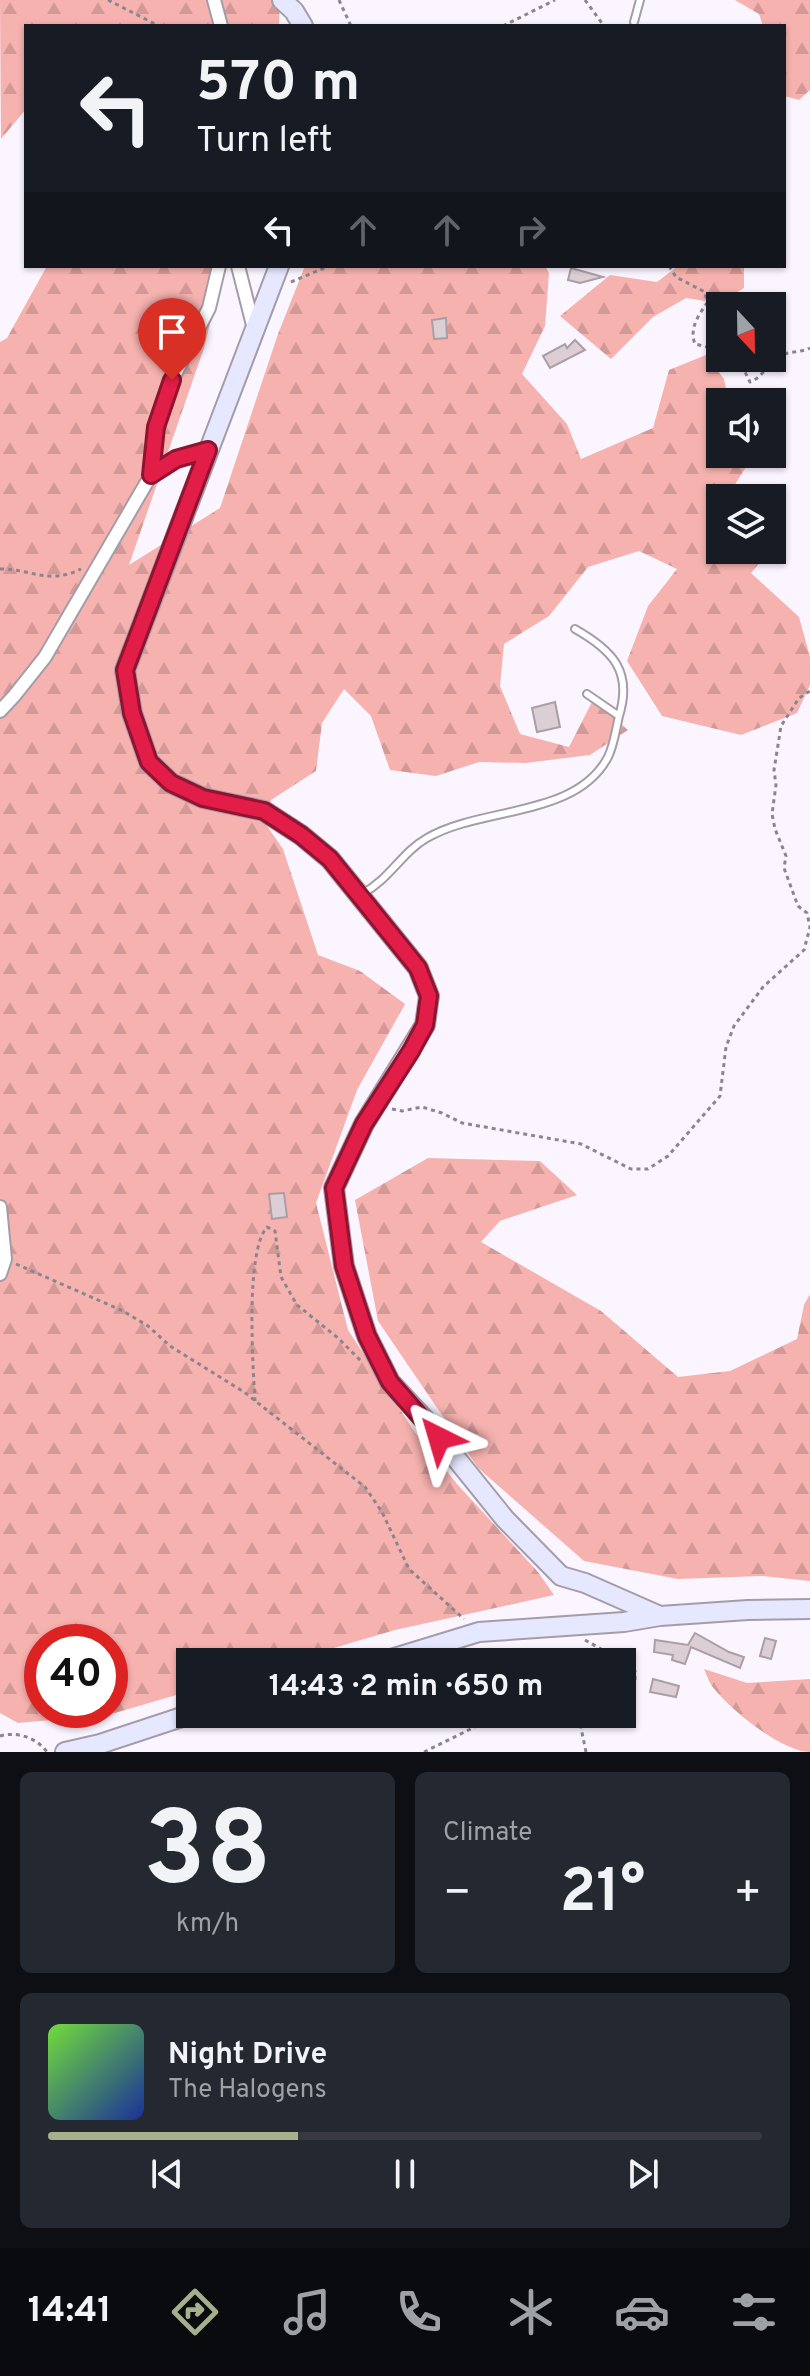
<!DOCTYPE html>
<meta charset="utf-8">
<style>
body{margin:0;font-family:Overpass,sans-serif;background:#242831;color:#f1f3f6;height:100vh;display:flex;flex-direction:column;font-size:30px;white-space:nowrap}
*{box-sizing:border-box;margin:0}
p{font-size:26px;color:#9ea1a6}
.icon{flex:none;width:44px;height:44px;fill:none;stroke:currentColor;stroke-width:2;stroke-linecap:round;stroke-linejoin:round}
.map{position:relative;height:1752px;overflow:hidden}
.panel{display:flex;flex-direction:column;gap:20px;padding:20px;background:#0d0f14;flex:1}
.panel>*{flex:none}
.banner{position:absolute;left:24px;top:24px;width:762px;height:244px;border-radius:0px;box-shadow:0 2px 6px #0004;background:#171b24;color:#f1f3f6;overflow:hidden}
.needle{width:52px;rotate:158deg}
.buttons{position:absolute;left:706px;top:292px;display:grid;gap:16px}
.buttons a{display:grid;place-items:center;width:80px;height:80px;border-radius:0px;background:#171b24;box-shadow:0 2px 6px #0004;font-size:40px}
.speed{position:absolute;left:24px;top:1624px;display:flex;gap:16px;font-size:40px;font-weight:700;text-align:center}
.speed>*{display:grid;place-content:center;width:104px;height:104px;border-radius:50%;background:#171b24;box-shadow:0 2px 6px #0004;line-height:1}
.speed .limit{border:12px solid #d22;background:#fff;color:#111}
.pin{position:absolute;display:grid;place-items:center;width:68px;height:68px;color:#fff;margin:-82px -34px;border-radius:50% 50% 50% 0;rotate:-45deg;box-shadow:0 0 8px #0007}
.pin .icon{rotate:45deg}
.me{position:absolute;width:88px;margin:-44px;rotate:320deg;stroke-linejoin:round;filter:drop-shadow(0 0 6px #0008)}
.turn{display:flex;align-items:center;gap:28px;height:168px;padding:0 40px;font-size:36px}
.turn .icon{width:104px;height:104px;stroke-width:2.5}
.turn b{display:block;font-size:56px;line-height:68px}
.lanes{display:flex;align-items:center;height:76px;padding:0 40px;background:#0003;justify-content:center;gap:40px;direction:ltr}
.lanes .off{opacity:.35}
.big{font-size:60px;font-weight:700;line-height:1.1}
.panel .card{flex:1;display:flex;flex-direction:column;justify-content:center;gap:12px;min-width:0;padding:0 28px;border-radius:12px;background:#242831}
.panel .dial{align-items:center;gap:0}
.dial b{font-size:104px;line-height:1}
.song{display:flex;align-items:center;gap:24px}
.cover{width:96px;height:96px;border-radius:12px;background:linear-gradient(135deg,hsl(100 70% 55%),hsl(230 70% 35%))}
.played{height:8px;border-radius:4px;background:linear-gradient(90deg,#a5b08c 35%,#363941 35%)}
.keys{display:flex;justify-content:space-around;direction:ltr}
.heat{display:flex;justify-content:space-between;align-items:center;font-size:44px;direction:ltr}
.panel .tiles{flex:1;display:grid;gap:20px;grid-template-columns:1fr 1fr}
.card:last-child{grid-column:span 2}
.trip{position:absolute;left:176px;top:1648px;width:460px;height:80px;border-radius:0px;background:#171b24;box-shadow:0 2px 6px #0004;font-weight:700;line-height:80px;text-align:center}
.dock{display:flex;height:128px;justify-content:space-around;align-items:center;background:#090b0e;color:#9ea1a6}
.dock .icon{width:56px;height:56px}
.dock .active{color:#a5b08c}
.dock b{font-size:36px;color:#f1f3f6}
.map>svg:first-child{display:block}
.forest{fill:url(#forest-firs);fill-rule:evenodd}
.building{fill:#dbced4;stroke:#ab9ea5;stroke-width:2}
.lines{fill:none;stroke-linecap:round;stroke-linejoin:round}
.lane-casing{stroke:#a49da8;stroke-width:10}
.street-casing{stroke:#a49da8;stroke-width:16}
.secondary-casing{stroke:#a49da8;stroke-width:22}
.path{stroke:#8b868d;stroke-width:3;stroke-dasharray:4 4;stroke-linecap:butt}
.lane{stroke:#fff;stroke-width:6}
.street{stroke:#fff;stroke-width:12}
.secondary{stroke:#e5e8fe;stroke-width:18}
.route-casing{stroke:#92132f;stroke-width:20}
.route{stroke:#e11d48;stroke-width:14}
</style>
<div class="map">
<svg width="810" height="1752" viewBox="0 0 810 1752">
<defs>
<pattern id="forest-firs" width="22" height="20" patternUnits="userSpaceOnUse" patternTransform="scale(2)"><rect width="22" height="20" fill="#f6b2af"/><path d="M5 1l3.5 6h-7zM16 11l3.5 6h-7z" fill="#d39997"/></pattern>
</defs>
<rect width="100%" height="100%" fill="#fbf5ff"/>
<!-- forest -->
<path class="forest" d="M0,0H280L279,26H26V109L1,139Z
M735,0H810V90L799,100L784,96V26H763L759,14Z
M47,266H224L204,348L129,565L220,508L278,334L305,266H545L549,273L545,326L522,374L567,424L581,459L653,428L669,370L706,355L724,379L729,402H720V454H742L746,467L731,491L746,498H720V550H770L751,573L799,617L810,657V685L797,713L741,735L662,716L627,661L648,606L677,569L639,551L588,567L549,616L504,644L500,686L520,734L569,747L593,700L628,730L590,755L526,763L479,762L436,776L390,770L371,716L344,689L322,723L316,771L271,800L267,826L283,849L318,955L360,971L405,1004L357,1090L316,1203L348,1330L414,1431L457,1484L538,1572L554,1595L395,1630L286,1662H190V1691L108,1715L18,1723L0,1713V342L7,338ZM42,1642H110V1710H42Z
M678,266H744V288L719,303L686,298L653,317L611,359L560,316L610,275L657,282Z
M428,1158L540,1161L577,1195L500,1221L481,1242L601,1311L678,1377L730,1371L797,1339L804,1305L810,1294V1581L762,1576L678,1579L584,1561L478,1468L378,1321L355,1200Z
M704,1669L747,1683L810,1679V1752C782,1752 729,1709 712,1686C709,1682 707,1675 704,1669Z"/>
<!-- building -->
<path class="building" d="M571,268L603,277L580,283L568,280Z
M446,318L447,338L434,339L432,320Z
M575,340L585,350L550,368L543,356L565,344L567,348Z
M555,702L560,727L537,732L532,708Z
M284,1193L287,1217L272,1219L269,1194Z
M695,1633L729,1652L744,1657L740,1668L691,1647L685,1664L672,1660L673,1655L654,1652L655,1640L688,1645Z
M765,1638L776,1641L771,1659L760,1656Z
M653,1679L679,1686L676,1697L650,1692Z"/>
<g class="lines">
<!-- lane casing -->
<g class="lane-casing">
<path id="lane" d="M634,22L640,0
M575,629C612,650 633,671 619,716
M362,894C390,879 402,852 427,838C482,806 576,818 608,757C614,745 616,729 619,716L587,694"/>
</g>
<!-- street casing -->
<g class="street-casing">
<path id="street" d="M214,0L221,26
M238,266L254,329
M151,475L176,459L208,450
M0,711L14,696L45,657L151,475L156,427L172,380L209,308L219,266
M0,1207L5,1259L0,1274"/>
</g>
<!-- secondary casing -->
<g class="secondary-casing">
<path id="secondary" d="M282,0L294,11L303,26
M279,266L125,670L132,713L149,762L171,783L203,798L264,811L301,835L330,859L418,968L429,996L425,1025L364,1124L334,1188L344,1266L367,1336L390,1382L426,1421L505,1519L561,1576L585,1583L660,1616
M381,1662L479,1632L624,1622L660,1616L748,1610L810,1609
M65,1752L100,1744L191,1714"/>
</g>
<!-- path -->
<path class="path" d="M108,0L159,26
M339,0L351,26
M585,0L604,26
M429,26H431
M503,26L555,0
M669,266L676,277L705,292L707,303C698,316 689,329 695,344L720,350
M291,282L329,266
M738,358L750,382C764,377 767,363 779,356C788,351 800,353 810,348
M0,569C32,569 48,585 81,569
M392,1109L402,1111L422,1107L442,1113L462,1123L581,1144L631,1169H648L668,1156L720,1096L726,1047L734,1026L763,987L804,950L810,927L807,913L798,906L784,868L786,856L775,829L772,814L776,785L774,770L781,726L799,698L810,691
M16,1264L123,1311L148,1326L170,1346L244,1392L365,1487L382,1512L409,1569L464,1619
M255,1401C253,1366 245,1252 267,1227L275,1231L281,1277L297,1305L338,1338L362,1362
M585,1640L624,1662L635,1671V1683L628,1701L622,1702
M622,1677H635
M0,1736C17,1731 37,1738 47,1752
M424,1752L501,1714
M586,1752L580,1723L593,1714"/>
<!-- lane -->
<use href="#lane" class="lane"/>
<!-- street -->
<use href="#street" class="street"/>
<!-- secondary -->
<use href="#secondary" class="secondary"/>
</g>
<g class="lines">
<!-- route casing -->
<g class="route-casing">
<path id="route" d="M172,380L156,427L151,475L176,459L208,450L125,670L132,713L149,762L171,783L203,798L264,811L301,835L330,859L418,968L429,996L425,1025L411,1051L364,1124L334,1188L344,1266L367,1336L390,1382L439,1438"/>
</g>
<!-- route -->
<use href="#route" class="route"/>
</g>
</svg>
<div class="buttons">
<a><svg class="needle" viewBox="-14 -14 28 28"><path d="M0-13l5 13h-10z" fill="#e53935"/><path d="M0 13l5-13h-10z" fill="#9ea1a6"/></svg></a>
<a><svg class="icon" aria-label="sound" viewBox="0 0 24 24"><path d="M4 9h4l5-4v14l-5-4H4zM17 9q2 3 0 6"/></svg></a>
<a><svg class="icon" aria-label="layers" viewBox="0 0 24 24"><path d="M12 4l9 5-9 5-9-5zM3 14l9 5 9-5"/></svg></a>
</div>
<div class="speed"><div class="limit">40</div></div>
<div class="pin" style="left:172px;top:380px;background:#d93025"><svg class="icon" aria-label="arrive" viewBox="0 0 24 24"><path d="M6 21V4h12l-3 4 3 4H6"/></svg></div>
<svg class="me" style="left:439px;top:1438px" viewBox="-20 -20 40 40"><path d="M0-17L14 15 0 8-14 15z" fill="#e11d48" stroke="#fff" stroke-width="4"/></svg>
<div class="trip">14:43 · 2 min · 650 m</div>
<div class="banner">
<div class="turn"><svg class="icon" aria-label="left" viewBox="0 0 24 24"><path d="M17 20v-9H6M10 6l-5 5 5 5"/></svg><div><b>570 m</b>Turn left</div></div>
<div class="lanes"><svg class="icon" aria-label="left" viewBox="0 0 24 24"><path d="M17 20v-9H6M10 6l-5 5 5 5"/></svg><svg class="icon off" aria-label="ahead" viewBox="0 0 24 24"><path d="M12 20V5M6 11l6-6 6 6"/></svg><svg class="icon off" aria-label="ahead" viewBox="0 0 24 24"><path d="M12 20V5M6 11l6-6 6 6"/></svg><svg class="icon off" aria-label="right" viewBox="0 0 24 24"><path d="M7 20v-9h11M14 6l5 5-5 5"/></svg></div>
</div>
</div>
<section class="panel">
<div class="tiles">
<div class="card dial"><b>38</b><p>km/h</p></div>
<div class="card"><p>Climate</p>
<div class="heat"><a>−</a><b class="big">21°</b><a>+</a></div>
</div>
<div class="card">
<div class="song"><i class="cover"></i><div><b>Night Drive</b><p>The Halogens</p></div></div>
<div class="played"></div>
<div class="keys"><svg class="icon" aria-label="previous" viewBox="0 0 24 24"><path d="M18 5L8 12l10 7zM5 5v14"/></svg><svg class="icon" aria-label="pause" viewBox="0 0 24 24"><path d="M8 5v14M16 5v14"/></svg><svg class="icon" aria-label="next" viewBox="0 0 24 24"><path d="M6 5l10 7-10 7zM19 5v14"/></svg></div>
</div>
</div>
</section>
<nav class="dock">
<b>14:41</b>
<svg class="icon active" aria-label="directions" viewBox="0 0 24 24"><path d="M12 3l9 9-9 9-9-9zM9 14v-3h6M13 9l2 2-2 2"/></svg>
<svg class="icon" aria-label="music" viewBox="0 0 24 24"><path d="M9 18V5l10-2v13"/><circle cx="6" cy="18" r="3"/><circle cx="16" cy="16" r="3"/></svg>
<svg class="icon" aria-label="phone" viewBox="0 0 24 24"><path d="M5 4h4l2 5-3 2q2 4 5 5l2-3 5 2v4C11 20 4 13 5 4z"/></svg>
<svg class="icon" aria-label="climate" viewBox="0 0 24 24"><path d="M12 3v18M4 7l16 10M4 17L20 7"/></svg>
<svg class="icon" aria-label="car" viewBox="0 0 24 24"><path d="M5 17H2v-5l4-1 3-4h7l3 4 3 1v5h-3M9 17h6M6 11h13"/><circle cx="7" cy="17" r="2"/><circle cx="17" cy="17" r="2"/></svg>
<svg class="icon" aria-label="filters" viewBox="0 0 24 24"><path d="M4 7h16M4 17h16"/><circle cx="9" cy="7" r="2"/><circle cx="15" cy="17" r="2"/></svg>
</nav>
